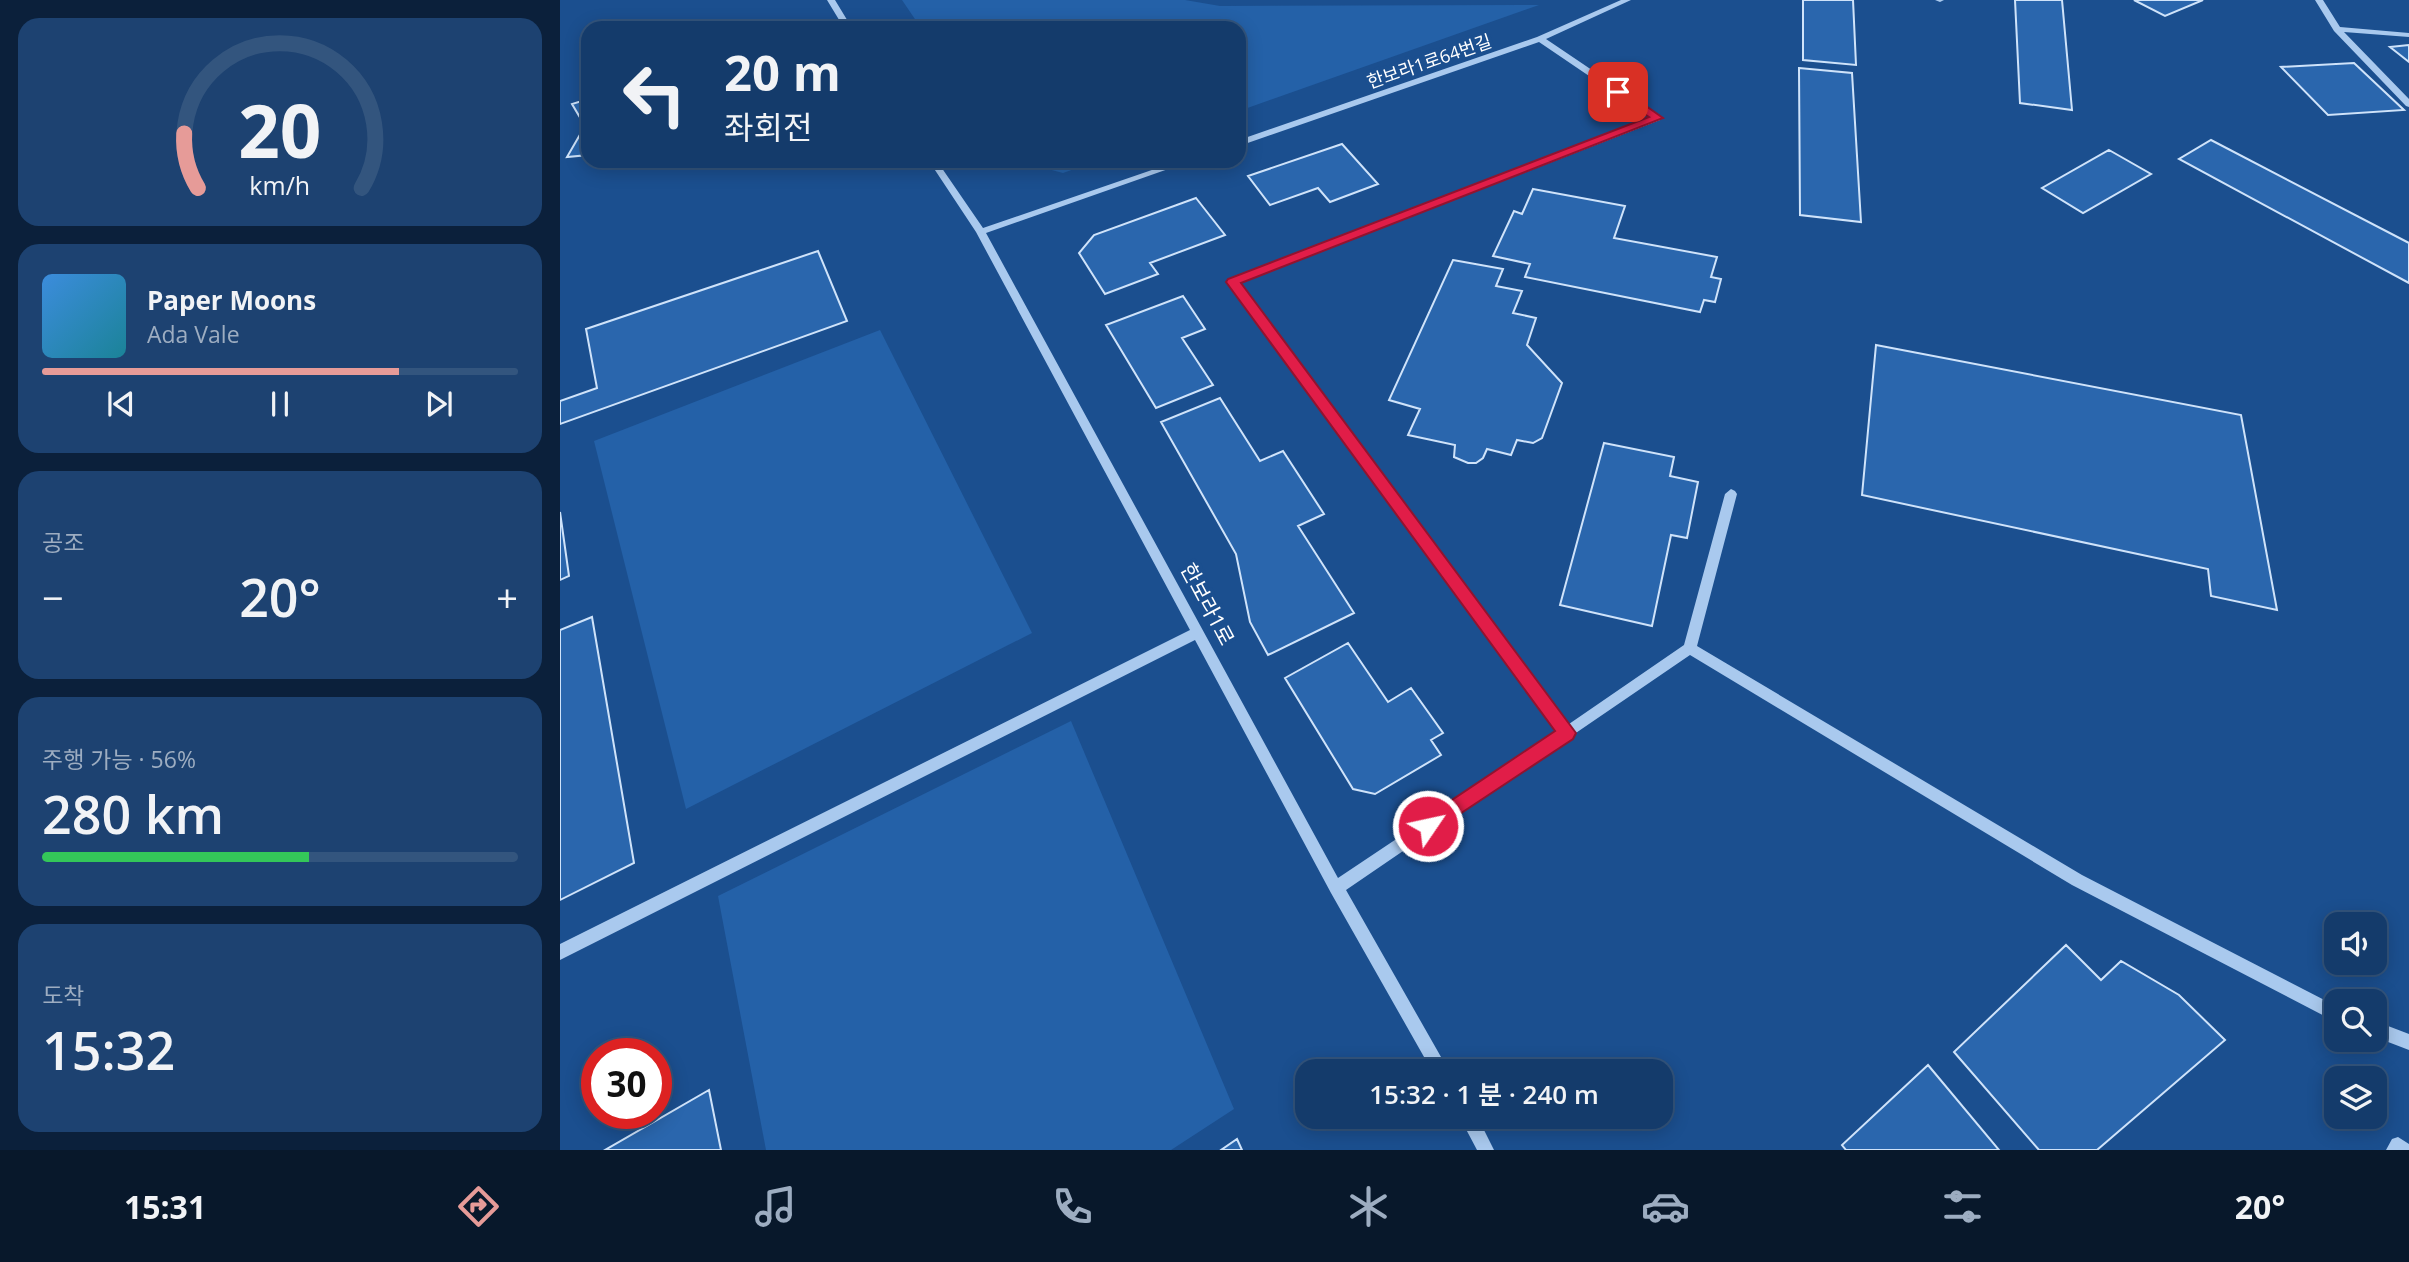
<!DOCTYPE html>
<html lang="ko">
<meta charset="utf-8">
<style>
body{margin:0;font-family:"Open Sans","Noto Sans KR",sans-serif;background:#1d4271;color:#f1f3f6;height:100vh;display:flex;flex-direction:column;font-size:26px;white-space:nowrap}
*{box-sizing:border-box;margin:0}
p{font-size:23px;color:#9dadc1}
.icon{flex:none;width:38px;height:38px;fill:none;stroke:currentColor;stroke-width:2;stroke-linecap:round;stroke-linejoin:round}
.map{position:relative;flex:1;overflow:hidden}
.side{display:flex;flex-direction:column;gap:18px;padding:18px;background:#0b203b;width:560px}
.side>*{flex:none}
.top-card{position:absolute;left:21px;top:21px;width:665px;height:147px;border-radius:21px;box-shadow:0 4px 18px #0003,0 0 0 2px #33557e;background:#143b6b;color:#f1f3f6;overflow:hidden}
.buttons{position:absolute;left:1764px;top:912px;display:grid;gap:14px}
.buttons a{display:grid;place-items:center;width:63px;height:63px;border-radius:14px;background:#143b6b;box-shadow:0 4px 18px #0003,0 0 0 2px #33557e;font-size:35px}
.speed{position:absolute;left:21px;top:1038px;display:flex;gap:14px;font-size:35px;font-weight:700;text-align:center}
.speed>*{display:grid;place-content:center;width:91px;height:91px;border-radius:50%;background:#143b6b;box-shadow:0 4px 18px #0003,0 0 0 2px #33557e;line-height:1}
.speed .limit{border:10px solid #d22;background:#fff;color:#111}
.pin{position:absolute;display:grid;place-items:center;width:60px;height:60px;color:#fff;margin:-30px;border-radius:14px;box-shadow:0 4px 10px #0006}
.me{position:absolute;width:77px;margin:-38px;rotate:56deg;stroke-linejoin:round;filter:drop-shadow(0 0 5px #0008)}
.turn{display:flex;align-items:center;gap:24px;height:147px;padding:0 28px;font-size:32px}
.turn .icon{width:91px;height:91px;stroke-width:2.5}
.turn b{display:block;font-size:49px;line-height:60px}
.big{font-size:52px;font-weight:600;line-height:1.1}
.side .tile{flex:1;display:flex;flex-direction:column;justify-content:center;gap:10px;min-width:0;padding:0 24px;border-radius:21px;background:#1d4271}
.side .dial{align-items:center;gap:0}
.dial svg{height:182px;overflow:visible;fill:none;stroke:#33557e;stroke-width:7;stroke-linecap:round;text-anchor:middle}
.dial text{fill:#f1f3f6;stroke:none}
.song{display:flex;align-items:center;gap:21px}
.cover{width:84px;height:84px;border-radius:10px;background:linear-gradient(135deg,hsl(210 70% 55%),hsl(190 70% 35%))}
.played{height:7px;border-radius:4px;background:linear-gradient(90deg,#e69b98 75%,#33557e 75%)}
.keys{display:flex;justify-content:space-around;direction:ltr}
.heat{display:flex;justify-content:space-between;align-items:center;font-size:38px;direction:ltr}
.charge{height:10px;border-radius:5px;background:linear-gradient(90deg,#34c759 56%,#33557e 0)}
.trip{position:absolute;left:735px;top:1059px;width:378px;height:70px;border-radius:21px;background:#143b6b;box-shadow:0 4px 18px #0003,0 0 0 2px #33557e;font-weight:600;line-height:70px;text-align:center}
.tab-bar{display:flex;height:112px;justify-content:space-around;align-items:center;background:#08182b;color:#9dadc1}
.tab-bar .icon{width:49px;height:49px}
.tab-bar .on{color:#e69b98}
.tab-bar b{font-size:32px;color:#f1f3f6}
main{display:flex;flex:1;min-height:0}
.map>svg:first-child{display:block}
.green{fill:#2461a8}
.building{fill:#2a66ad;stroke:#cfe3fa;stroke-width:2}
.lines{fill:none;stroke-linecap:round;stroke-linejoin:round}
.minor{fill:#a9c9ee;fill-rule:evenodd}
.route{fill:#e11d48;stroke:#92132f;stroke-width:2}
.labels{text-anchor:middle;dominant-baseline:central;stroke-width:7;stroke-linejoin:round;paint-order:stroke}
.far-street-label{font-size:18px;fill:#fff;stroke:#1b4f8f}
.street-label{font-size:21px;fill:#fff;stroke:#1b4f8f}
</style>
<main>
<section class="side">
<div class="tile dial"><svg viewBox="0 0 100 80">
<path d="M14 69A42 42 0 1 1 86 69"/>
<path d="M14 69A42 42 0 0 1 8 45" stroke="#e69b98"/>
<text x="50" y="56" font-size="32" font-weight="700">20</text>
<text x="50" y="72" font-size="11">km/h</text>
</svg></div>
<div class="tile">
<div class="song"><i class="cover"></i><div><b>Paper Moons</b><p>Ada Vale</p></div></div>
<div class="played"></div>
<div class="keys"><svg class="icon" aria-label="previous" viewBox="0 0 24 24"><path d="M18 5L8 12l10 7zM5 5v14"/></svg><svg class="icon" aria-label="pause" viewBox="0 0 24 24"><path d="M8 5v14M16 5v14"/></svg><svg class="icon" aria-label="next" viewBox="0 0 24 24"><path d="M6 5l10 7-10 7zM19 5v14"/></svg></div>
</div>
<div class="tile"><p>공조</p>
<div class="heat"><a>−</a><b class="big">20°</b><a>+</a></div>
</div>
<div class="tile"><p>주행 가능 · 56%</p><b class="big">280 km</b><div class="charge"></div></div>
<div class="tile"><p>도착</p><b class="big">15:32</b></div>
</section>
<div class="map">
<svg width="1849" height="1150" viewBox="0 0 1849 1150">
<rect width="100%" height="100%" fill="#1b4f8f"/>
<!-- green -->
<path class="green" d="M342,0H625L660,6L979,5L679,111V28H361Z
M458,161H537L503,173Z
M320,330L472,633L126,809L34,441Z
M511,721L674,1109L611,1150H206L158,896Z"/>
<!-- building -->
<path class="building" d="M1243,0H1293L1296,65L1243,60Z
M1455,0H1502L1512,110L1460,103Z
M1574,0H1643L1605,16Z
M1849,45V62L1830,47Z
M1794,63L1844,110L1768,115L1721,67Z
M1239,68L1292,73L1301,222L1240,215Z
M28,99V155L7,157L25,126L12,104Z
M1651,140L1849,243V283L1619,159Z
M782,144L818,184L770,202L758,188L710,205L688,176Z
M1549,150L1591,174L1523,213L1482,188Z
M973,189L1065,206L1054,238L1157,257L1151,277L1161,279L1155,302L1144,300L1140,312L965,277L970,264L933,256L954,211L962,214Z
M636,198L665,235L590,263L598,274L545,294L519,253L534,235Z
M258,251L287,321L0,424V401L37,388L26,329Z
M893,260L943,269L936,286L962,291L953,313L976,318L967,345L1002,383L982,438L973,443L957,440L951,455L927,449L923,458L916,463H908L894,457L895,445L848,435L860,409L829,400Z
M623,296L645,329L622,338L653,385L596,408L546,325Z
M1316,345L1681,415L1717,610L1651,596L1648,569L1302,495Z
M660,398L700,461L723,451L764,514L738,526L794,613L708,655L690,622L676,554L601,422Z
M1044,443L1114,457L1110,476L1138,482L1127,538L1111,535L1092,626L1000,605Z
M0,512L9,576L0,580Z
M32,617L74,863L0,900V630Z
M788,643L828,702L851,688L883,733L871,740L881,755L815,794L793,789L725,678Z
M1506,945L1541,980L1561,961L1619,995L1665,1040L1537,1150H1479L1394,1052Z
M1368,1065L1439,1150H1286L1282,1145Z
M149,1090L161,1150H45Z
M677,1139L682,1150H661Z"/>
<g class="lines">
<!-- minor -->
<path class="minor" d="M267,0H275L292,28H284Z
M1061,0H1071L986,39L1100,116V120L679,283L1009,724L1124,645L1165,494L1171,489L1175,491L1177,494L1137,646L1522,875L1776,1006V1022L1512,885L1130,655L786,890L889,1071H872L771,893L635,640L0,960V944L630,630L416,232L369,161H377L423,228L618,161H631L426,233L778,878L998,731L668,282L670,280L1091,118L979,42L679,146V140L977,37Z
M1375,0H1384L1380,2Z
M1755,0H1763L1780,27L1849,33V37L1784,32L1849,99V107L1846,106L1774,31Z
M1815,1021L1849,1034V1050L1815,1037Z
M899,1116H917L934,1150H917Z
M1838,1137L1849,1144V1150H1826L1832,1139Z"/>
</g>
<!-- route -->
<path class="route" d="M1054,89H1062L1103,118L681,283L1016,733L1013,739L868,835L862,832L859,826L862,820L995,731L666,282L668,279L1089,117L1054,94Z"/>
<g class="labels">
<!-- far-street labels -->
<g class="far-street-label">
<text transform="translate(869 61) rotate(-19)">한보라1로64번길</text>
</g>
<!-- street labels -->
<g class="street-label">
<text transform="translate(648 604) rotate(62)">한보라1로</text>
</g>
</g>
</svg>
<div class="buttons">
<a><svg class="icon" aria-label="sound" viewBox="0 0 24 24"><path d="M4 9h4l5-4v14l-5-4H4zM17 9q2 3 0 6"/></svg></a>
<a><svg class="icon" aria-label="search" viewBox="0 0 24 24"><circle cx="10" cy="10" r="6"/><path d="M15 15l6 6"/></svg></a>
<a><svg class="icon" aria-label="layers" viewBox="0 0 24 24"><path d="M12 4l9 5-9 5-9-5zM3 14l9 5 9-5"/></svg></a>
</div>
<div class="speed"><div class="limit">30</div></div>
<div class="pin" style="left:1058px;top:92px;background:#d93025"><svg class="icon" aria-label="arrive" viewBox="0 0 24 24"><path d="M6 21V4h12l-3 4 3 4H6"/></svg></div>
<svg class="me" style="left:868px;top:826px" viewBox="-20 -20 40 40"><circle r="17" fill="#e11d48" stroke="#fff" stroke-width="3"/><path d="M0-11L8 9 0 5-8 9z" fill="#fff"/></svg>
<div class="trip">15:32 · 1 분 · 240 m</div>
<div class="top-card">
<div class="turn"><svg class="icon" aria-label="left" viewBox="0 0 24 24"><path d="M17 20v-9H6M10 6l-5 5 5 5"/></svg><div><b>20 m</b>좌회전</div></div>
</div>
</div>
</main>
<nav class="tab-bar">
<b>15:31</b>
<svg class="icon on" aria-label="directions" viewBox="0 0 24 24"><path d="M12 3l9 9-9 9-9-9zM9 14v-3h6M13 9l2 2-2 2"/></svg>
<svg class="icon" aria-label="music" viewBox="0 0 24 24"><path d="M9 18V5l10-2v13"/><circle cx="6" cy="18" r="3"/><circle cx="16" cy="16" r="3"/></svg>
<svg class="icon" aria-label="phone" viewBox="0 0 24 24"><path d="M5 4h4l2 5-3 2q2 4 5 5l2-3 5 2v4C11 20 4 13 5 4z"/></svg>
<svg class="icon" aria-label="climate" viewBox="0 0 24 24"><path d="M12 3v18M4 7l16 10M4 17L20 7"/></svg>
<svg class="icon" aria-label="car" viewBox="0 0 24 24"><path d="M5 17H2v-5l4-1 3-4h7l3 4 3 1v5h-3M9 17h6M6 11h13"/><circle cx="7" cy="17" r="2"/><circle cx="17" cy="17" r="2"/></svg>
<svg class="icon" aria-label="filters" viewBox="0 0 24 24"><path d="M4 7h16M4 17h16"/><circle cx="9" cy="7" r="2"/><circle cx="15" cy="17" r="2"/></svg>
<b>20°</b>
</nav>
